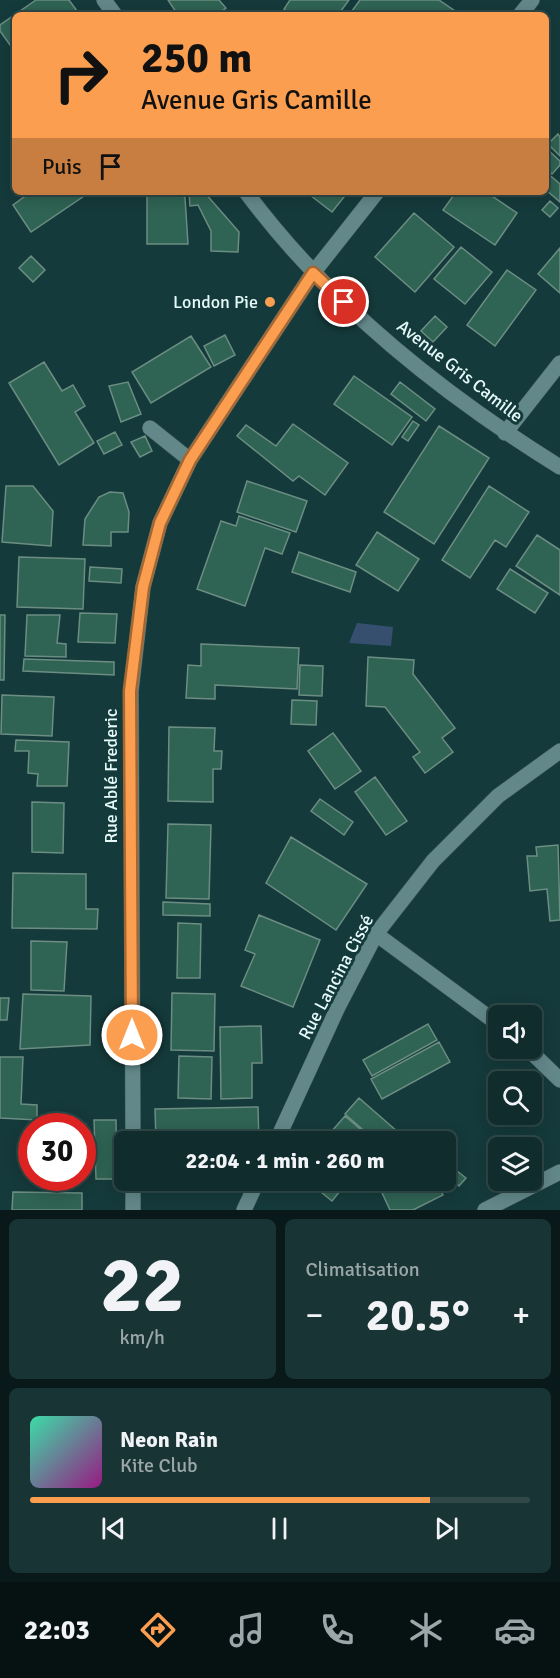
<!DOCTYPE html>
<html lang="fr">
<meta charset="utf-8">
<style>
body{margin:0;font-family:Signika,sans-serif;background:#193434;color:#f1f3f6;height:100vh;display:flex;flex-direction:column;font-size:22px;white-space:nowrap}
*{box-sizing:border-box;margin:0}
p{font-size:20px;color:#9ca7a9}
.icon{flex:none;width:33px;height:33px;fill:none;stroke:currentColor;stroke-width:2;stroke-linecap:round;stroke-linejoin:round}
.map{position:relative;height:1210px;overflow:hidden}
.panel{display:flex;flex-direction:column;gap:9px;padding:9px;background:#091818;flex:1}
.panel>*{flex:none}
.banner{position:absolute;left:12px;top:12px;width:537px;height:183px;border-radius:9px;box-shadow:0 3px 15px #0003,0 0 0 2px #304848;background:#fb9e50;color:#111;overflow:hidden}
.buttons{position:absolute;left:488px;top:1005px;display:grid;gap:12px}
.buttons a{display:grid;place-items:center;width:54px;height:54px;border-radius:9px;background:#102c2c;box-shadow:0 3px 15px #0003,0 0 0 2px #304848;font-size:30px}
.speed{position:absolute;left:18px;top:1113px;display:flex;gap:12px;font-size:30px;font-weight:700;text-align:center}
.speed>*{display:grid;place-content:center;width:78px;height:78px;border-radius:50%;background:#102c2c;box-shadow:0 3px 15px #0003,0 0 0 2px #304848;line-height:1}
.speed .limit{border:9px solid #d22;background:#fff;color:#111}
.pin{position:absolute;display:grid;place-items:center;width:51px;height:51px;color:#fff;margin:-26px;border:3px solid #fff;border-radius:50%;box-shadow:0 2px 6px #0007}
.me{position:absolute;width:66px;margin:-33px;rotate:0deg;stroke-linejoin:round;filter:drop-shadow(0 0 4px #0008)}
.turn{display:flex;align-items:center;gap:21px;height:126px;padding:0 30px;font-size:27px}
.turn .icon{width:78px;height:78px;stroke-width:2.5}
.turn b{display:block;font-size:42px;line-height:51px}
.then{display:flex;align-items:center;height:57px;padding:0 30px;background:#0003;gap:12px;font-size:22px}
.big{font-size:45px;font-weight:700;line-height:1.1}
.panel .tile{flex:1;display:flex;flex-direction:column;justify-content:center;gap:9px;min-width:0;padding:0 21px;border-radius:9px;background:#193434}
.panel .dial{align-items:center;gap:0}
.dial b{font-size:78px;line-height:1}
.song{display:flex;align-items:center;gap:18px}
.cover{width:72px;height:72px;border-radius:9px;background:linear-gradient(135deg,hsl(160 70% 55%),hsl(310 70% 35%))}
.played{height:6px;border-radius:3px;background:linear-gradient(90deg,#fb9e50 80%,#304848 80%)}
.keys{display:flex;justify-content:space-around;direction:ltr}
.heat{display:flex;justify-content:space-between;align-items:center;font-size:33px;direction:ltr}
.panel .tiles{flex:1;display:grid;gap:9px;grid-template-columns:1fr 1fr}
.tile:last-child{grid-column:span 2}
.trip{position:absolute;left:114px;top:1131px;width:342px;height:60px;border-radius:9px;background:#102c2c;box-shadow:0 3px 15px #0003,0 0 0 2px #304848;font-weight:700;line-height:60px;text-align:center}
.tab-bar{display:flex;height:96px;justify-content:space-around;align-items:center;background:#061212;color:#9ca7a9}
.tab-bar .icon{width:42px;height:42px}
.tab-bar .current{color:#fb9e50}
.tab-bar b{font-size:27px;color:#f1f3f6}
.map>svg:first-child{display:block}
.water{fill:#374f6f}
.building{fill:#2f6353;stroke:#6c8d82;stroke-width:1.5}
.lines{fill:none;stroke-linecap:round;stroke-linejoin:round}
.minor-casing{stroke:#3a5455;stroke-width:16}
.minor{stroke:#63888a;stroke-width:15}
.route-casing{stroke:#a36734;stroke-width:15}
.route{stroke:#fb9e50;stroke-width:10}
.poi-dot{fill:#fb9e50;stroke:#153a3b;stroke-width:2}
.labels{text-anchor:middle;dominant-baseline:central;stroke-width:6;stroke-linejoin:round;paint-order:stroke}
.poi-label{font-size:18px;fill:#e6fafa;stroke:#153a3b;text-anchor:end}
.street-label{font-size:18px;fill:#e6fafa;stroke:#153a3b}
</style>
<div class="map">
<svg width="560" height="1210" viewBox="0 0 560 1210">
<rect width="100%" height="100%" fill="#153a3b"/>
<!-- water -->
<path class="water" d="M357,623L393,627L391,646L349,643Z"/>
<!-- building -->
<path class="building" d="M36,0H69L80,15H15V52L0,31V25Z
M168,0H219L226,8L216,15H178Z
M290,0H349L338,15H291L284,9Z
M360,0H439L455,11L452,15H349Z
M558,134L560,137V156L548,144Z
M547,149L560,161V165L552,174L546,168Z
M546,172L560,184V202L546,190Z
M31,192H81L84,196L31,232L13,205Z
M147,192H181L185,198L188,244H147Z
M306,192H348L332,212Z
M456,192H486L517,213L495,245L443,210Z
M189,193H205L239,232L238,252L211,251V231L198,205L190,206Z
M550,201L558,208L550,217L542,210Z
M414,213L454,247L415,292L375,257Z
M461,247L492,272L465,304L434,279Z
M560,248V293L538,274Z
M31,256L45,270L33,282L19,268Z
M507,270L536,290L495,346L467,325Z
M435,316L447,327L433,342L421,331Z
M225,335L235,355L214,366L204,346Z
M191,336L211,367L151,403L132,372Z
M44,362L62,391L73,385L85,406L75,412L94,443L59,465L9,383Z
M354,376L412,417L392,445L334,404Z
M128,382L141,414L121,422L109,386Z
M400,382L435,409L426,421L391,394Z
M413,421L419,425L408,441L402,437Z
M293,424L348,463L325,495L299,476L293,481L237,436L246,425L276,446Z
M439,426L489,458L434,544L384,512Z
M115,432L122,445L104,454L97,441Z
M145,436L152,451L140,457L131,442Z
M247,481L307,501L296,532L237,512Z
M6,486H33L53,511L51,546L2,542Z
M489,486L529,512L506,547L495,540L470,578L442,560Z
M110,492L123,493L129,512L128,532H111V546L83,545L85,519L99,497Z
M239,516L290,533L282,554L265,548L245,606L197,589L221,521L236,526Z
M377,532L419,559L398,591L356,565Z
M537,535L560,550V595L516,566Z
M299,552L356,572L350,592L292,572Z
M19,557L85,559L83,609L17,607Z
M90,567L122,569L121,583L89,581Z
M510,569L548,593L535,613L497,589Z
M80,613L117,614L115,643L78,642Z
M0,615H5L4,680H0Z
M27,615H60L57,643L66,644V657L25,656Z
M201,644L299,648L297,689L215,685V699L186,698L188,665L201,666Z
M368,657L414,660L413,674L455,728L442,738L453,752L425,773L413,757L420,752L385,707L366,706Z
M24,659L114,662V675L23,671Z
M300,665L323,666L322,696L299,695Z
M2,695L54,697L52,736L1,734Z
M292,700L317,701L316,725L291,724Z
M169,727L215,728L214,751H222L221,769H213V802L168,801Z
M333,733L361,771L335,789L308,751Z
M16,740L69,742L67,786H37L38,774L28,773L29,751H15Z
M375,777L407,821L386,835L355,792Z
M320,799L353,822L344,835L311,811Z
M32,802L64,803L63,853L32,852Z
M168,824L211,825L209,899L166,898Z
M291,837L367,884L336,930L266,883Z
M558,845L560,920L550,921L547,889L530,891L527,856H537L536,847Z
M13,873L86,874V909H98L97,929L12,928Z
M163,902L210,904V916L163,915Z
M259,915L320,940L293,1007L241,986L255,954L245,950Z
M178,923L201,924L200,978H177Z
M31,941L67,942L64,991L31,990Z
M172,993L215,994L214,1051L171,1050Z
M23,994L91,996L90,1045L20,1049Z
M0,998H9L7,1020H0Z
M428,1024L437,1040L372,1076L363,1060Z
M261,1026L262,1063H252V1098L221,1099L220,1027Z
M439,1042L450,1062L382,1099L371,1079Z
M179,1056L212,1057L211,1099L178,1098Z
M0,1057H23L21,1104L37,1105V1120L0,1118Z
M359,1098L398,1132L390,1142H377L345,1114Z
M258,1107L259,1142H156L155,1109Z
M345,1116L375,1142H342L331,1132Z
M94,1120H116L117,1179H96Z
M86,1124V1179H33L82,1178V1126L32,1125Z
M452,1167L466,1178L459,1186L446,1174Z
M306,1180H349L332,1201Z
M380,1180H435L443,1195L413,1210H390L377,1182Z
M13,1192L82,1193V1210H12Z"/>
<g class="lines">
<!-- minor casing -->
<g class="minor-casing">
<path id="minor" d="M104,0L115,15
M520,15L532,0
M246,192C329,304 442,394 560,467
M150,428L190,460
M505,433L560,363
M376,934L498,1024
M527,1048L560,1080
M133,1142L131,691L143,587L160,523L190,460L313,273L377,192
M276,1142L338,1007L376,934L433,861L498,796L560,751
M133,1180V1210
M244,1210L258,1180
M485,1210L560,1172"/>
</g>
<!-- minor -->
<use href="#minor" class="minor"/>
</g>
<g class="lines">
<!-- route casing -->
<g class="route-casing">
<path id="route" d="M132,1035L130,691L143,587L160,523L190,460L313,273L344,302"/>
</g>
<!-- route -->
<use href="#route" class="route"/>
</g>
<!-- markers -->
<circle class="poi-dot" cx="270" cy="302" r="6"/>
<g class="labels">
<!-- poi labels -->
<g class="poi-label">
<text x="258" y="302">London Pie</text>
</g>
<!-- street labels -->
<g class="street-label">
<text transform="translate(460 371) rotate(38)">Avenue Gris Camille</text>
<text transform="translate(111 776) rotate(-90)">Rue Ablé Frederic</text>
<text transform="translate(336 977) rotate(-62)">Rue Lancina Cissé</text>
</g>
</g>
</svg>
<div class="buttons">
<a><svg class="icon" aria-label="sound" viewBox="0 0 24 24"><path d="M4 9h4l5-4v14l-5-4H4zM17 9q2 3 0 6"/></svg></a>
<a><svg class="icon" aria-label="search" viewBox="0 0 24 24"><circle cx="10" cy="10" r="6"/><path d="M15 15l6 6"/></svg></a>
<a><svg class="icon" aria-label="layers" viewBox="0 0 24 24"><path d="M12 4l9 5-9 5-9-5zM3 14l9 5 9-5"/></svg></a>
</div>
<div class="speed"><div class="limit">30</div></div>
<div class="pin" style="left:344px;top:302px;background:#d93025"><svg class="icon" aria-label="arrive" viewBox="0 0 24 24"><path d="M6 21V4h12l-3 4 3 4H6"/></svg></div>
<svg class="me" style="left:132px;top:1035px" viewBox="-20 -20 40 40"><circle r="17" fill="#fb9e50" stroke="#fff" stroke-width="3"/><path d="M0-11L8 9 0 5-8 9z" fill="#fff"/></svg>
<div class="trip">22:04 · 1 min · 260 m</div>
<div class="banner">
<div class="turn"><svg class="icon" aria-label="right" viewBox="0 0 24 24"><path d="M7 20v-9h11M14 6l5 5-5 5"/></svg><div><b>250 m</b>Avenue Gris Camille</div></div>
<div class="then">Puis<svg class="icon" aria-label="arrive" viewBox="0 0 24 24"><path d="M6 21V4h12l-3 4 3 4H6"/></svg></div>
</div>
</div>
<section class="panel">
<div class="tiles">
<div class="tile dial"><b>22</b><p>km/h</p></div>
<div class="tile"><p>Climatisation</p>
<div class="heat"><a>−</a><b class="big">20.5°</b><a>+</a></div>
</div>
<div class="tile">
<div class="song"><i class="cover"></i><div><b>Neon Rain</b><p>Kite Club</p></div></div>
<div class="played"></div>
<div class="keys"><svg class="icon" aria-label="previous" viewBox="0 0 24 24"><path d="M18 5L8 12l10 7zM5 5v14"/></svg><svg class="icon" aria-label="pause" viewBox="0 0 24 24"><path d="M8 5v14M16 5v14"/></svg><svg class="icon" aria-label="next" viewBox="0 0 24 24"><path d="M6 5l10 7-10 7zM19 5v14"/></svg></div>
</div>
</div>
</section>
<nav class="tab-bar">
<b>22:03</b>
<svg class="icon current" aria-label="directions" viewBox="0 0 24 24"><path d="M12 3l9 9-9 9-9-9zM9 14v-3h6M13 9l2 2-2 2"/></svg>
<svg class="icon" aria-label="music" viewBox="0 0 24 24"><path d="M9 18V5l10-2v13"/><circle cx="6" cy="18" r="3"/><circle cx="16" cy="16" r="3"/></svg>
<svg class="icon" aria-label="phone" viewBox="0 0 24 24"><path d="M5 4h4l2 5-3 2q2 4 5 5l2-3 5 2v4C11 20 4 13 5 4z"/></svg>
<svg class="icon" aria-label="climate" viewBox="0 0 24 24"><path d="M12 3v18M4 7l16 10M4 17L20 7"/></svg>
<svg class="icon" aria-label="car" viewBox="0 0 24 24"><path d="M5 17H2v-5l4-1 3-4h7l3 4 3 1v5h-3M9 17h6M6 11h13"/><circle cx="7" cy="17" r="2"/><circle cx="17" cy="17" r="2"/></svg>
</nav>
